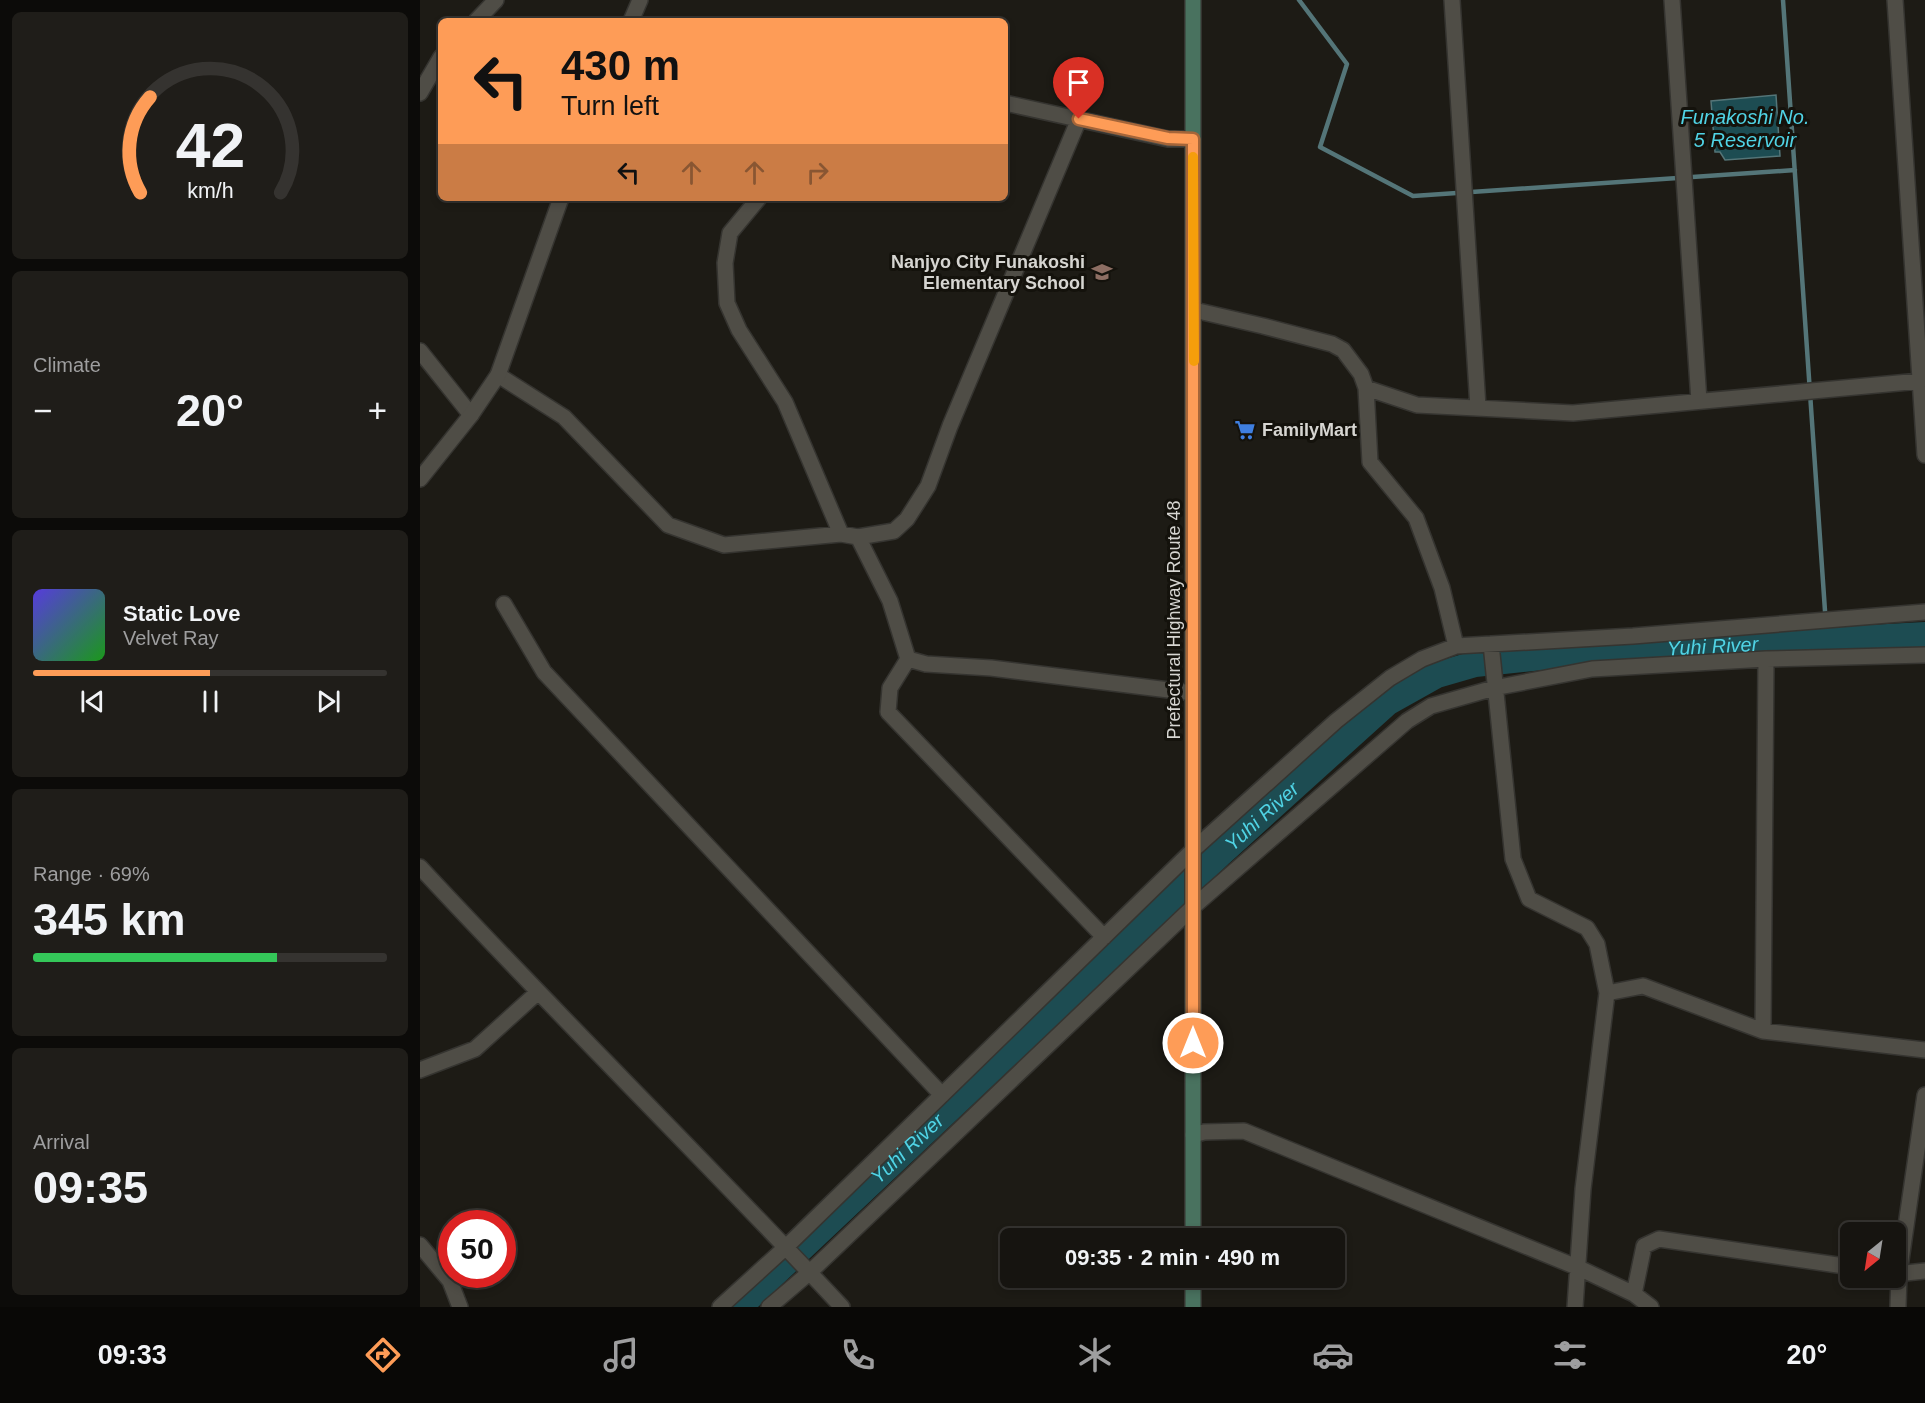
<!DOCTYPE html>
<meta charset="utf-8">
<style>
body{margin:0;font-family:Helvetica,sans-serif;background:#1f1d19;color:#f1f3f6;height:100vh;display:flex;flex-direction:column;font-size:22px;white-space:nowrap}
*{box-sizing:border-box;margin:0}
p{font-size:20px;color:#9e9e9f}
.icon{flex:none;width:33px;height:33px;fill:none;stroke:currentColor;stroke-width:2;stroke-linecap:round;stroke-linejoin:round}
.map{position:relative;flex:1;overflow:hidden}
.panel{display:flex;flex-direction:column;gap:12px;padding:12px;background:#0c0b09;width:420px}
.panel>*{flex:none}
.guide{position:absolute;left:18px;top:18px;width:570px;height:183px;border-radius:9px;box-shadow:0 3px 9px #0003,0 0 0 2px #353330;background:#fe9c57;color:#111;overflow:hidden}
.needle{width:39px;rotate:210deg}
.controls{position:absolute;left:1420px;top:1222px;display:grid;gap:12px}
.controls a{display:grid;place-items:center;width:66px;height:66px;border-radius:9px;background:#161410;box-shadow:0 3px 9px #0003,0 0 0 2px #353330;font-size:30px}
.speed{position:absolute;left:18px;top:1210px;display:flex;gap:12px;font-size:30px;font-weight:700;text-align:center}
.speed>*{display:grid;place-content:center;width:78px;height:78px;border-radius:50%;background:#161410;box-shadow:0 3px 9px #0003,0 0 0 2px #353330;line-height:1}
.speed .limit{border:9px solid #d22;background:#fff;color:#111}
.pin{position:absolute;display:grid;place-items:center;width:51px;height:51px;color:#fff;margin:-62px -26px;border-radius:50% 50% 50% 0;rotate:-45deg;box-shadow:0 0 6px #0007}
.pin .icon{rotate:45deg}
.me{position:absolute;width:66px;margin:-33px;rotate:0deg;stroke-linejoin:round;filter:drop-shadow(0 0 4px #0008)}
.turn{display:flex;align-items:center;gap:21px;height:126px;padding:0 24px;font-size:27px}
.turn .icon{width:78px;height:78px;stroke-width:2.5}
.turn b{display:block;font-size:42px;line-height:51px}
.lanes{display:flex;align-items:center;height:57px;padding:0 24px;background:#0003;justify-content:center;gap:30px;direction:ltr}
.lanes .off{opacity:.35}
.big{font-size:45px;font-weight:700;line-height:1.1}
.panel .widget{flex:1;display:flex;flex-direction:column;justify-content:center;gap:9px;min-width:0;padding:0 21px;border-radius:9px;background:#1f1d19}
.panel .dial{align-items:center;gap:0}
.dial svg{height:156px;overflow:visible;fill:none;stroke:#353330;stroke-width:7;stroke-linecap:round;text-anchor:middle}
.dial text{fill:#f1f3f6;stroke:none}
.song{display:flex;align-items:center;gap:18px}
.cover{width:72px;height:72px;border-radius:9px;background:linear-gradient(135deg,hsl(250 70% 55%),hsl(120 70% 35%))}
.played{height:6px;border-radius:3px;background:linear-gradient(90deg,#fe9c57 50%,#353330 50%)}
.keys{display:flex;justify-content:space-around;direction:ltr}
.heat{display:flex;justify-content:space-between;align-items:center;font-size:33px;direction:ltr}
.charge{height:9px;border-radius:4px;background:linear-gradient(90deg,#34c759 69%,#353330 0)}
.trip{position:absolute;left:580px;top:1228px;width:345px;height:60px;border-radius:9px;background:#161410;box-shadow:0 3px 9px #0003,0 0 0 2px #353330;font-weight:700;line-height:60px;text-align:center}
.tabs{display:flex;height:96px;justify-content:space-around;align-items:center;background:#090806;color:#9e9e9f}
.tabs .icon{width:42px;height:42px}
.tabs .on{color:#fe9c57}
.tabs b{font-size:27px;color:#f1f3f6}
main{display:flex;flex:1;min-height:0}
.map>svg:first-child{display:block}
.water{fill:#1d4c52;stroke:#547578;stroke-width:1.5}
.lines{fill:none;stroke-linecap:round;stroke-linejoin:round}
.stream{stroke:#547578;stroke-width:4.5}
.river{stroke:#1d4c52;stroke-width:26}
.minor-casing{stroke:#353430;stroke-width:18}
.tertiary-casing{stroke:#353430;stroke-width:18}
.secondary-casing{stroke:#353430;stroke-width:18}
.minor{stroke:#4f4d46;stroke-width:15}
.tertiary{stroke:#4f4d46;stroke-width:15}
.secondary{stroke:#49725f;stroke-width:15}
.route-casing{stroke:#a56539;stroke-width:15}
.route{stroke:#fe9c57;stroke-width:10}
.slow{stroke:#f59e0b;stroke-width:10}
.labels{text-anchor:middle;dominant-baseline:central;stroke-width:6;stroke-linejoin:round;paint-order:stroke}
.poi-label{font-size:18px;font-weight:bold;fill:#d6d5d1;stroke:#14120c;text-anchor:end}
.street-label{font-size:18px;fill:#d6d5d1;stroke:#14120c}
.water-label{font-size:20px;font-style:italic;fill:#50d3e5;stroke:#14120c}
</style>
<main>
<section class="panel">
<div class="widget dial"><svg viewBox="0 0 100 80">
<path d="M14 69A42 42 0 1 1 86 69"/>
<path d="M14 69A42 42 0 0 1 19 20" stroke="#fe9c57"/>
<text x="50" y="56" font-size="32" font-weight="700">42</text>
<text x="50" y="72" font-size="11">km/h</text>
</svg></div>
<div class="widget"><p>Climate</p>
<div class="heat"><a>−</a><b class="big">20°</b><a>+</a></div>
</div>
<div class="widget">
<div class="song"><i class="cover"></i><div><b>Static Love</b><p>Velvet Ray</p></div></div>
<div class="played"></div>
<div class="keys"><svg class="icon" aria-label="previous" viewBox="0 0 24 24"><path d="M18 5L8 12l10 7zM5 5v14"/></svg><svg class="icon" aria-label="pause" viewBox="0 0 24 24"><path d="M8 5v14M16 5v14"/></svg><svg class="icon" aria-label="next" viewBox="0 0 24 24"><path d="M6 5l10 7-10 7zM19 5v14"/></svg></div>
</div>
<div class="widget"><p>Range · 69%</p><b class="big">345 km</b><div class="charge"></div></div>
<div class="widget"><p>Arrival</p><b class="big">09:35</b></div>
</section>
<div class="map">
<svg width="1505" height="1307" viewBox="0 0 1505 1307">
<rect width="100%" height="100%" fill="#1d1b15"/>
<!-- water -->
<path class="water" d="M1356,95L1360,156L1305,160L1300,152H1295L1291,101Z"/>
<g class="lines">
<!-- stream -->
<path class="stream" d="M879,0L927,64L900,147L993,196L1375,170
M1363,0L1407,640"/>
<!-- river -->
<path class="river" id="s1" d="M319,1307L800,854L967,703L1017,675L1055,664L1161,653L1505,635"/>
<!-- minor casing -->
<g class="minor-casing">
<path id="minor" d="M1032,0L1058,407
M1252,0L1279,401
M1475,0L1505,455
M56,21L76,0
M0,93L21,57
M585,103L748,139H773
M339,198L310,233L305,263L307,303L319,330L365,402L421,534L438,537L470,601L488,659
M774,310L843,326L912,344L923,350L941,374L946,388L950,462L996,518L1022,588L1036,646
M0,351L51,415
M78,375L144,417L248,525L304,545L421,534
M946,388L997,405L1153,413L1500,381
M438,537L474,531L487,519L508,486L530,426L659,119
M84,604L124,672L522,1095
M1071,644L1093,859L1109,899L1167,928L1177,944L1187,993L1163,1189L1155,1307
M488,659L470,688L468,712L684,937
M488,659L506,664L571,668L773,693
M0,867C138,1016 283,1158 422,1307
M1187,993L1223,986L1343,1031L1505,1050
M1343,1031L1346,659
M0,1070L55,1049L117,993
M773,1135L784,1132L824,1131L1159,1268L1214,1294L1231,1307
M0,1245L30,1281L40,1307
M1476,1274L1505,1271
M1214,1294L1224,1246L1239,1239L1431,1267
M300,1307L366,1247L773,850L916,721L970,678L1002,659L1036,646L1213,636L1505,612
M349,1307L389,1273L773,907L987,721L1011,706L1074,688L1172,669L1346,659L1505,655
M1478,1307L1479,1274L1505,1095"/>
</g>
<!-- tertiary casing -->
<g class="tertiary-casing">
<path id="tertiary" d="M211,21L220,0
M0,479L51,415L78,375L141,198"/>
</g>
<!-- secondary casing -->
<g class="secondary-casing">
<path id="secondary" d="M773,1239V0
M773,1307V1278"/>
</g>
<!-- minor -->
<use href="#minor" class="minor"/>
<!-- tertiary -->
<use href="#tertiary" class="tertiary"/>
<!-- secondary -->
<use href="#secondary" class="secondary"/>
</g>
<g class="lines">
<!-- route casing -->
<g class="route-casing">
<path id="route" d="M659,119L748,138L773,139V1043"/>
</g>
<!-- route -->
<use href="#route" class="route"/>
<!-- slow -->
<path class="slow" d="M773,157L774,361"/>
</g>
<!-- icons -->
<defs>
<g id="school-bare" transform="scale(1.62)"><path d="M0-5L7-2L0 1L-7-2ZM-4 1L0 2.5L4 1V4Q0 6-4 4Z" fill="#8d6e63" stroke="#14120c" stroke-width="2.5" paint-order="stroke"/></g>
<g id="supermarket-bare" transform="scale(1.62)"><path d="M-6-5.5h2.5l.6 2H6L4.5 2H-2.5L-4.4-4H-6ZM-1.5 3.2a1.3 1.3 0 1 0 .1 0ZM3 3.2a1.3 1.3 0 1 0 .1 0Z" fill="#3f7fe0" stroke="#14120c" stroke-width="2.5" paint-order="stroke"/></g>
</defs>
<g fill-rule="evenodd">
<use href="#school-bare" x="682" y="272"/>
<use href="#supermarket-bare" x="825" y="430"/>
</g>
<g class="labels">
<!-- poi labels -->
<g class="poi-label">
<text x="665" y="262">Nanjyo City Funakoshi<tspan x="665" dy="21">Elementary School</tspan></text>
<text x="842" y="430" text-anchor="start">FamilyMart</text>
</g>
<!-- street labels -->
<g class="street-label">
<text transform="translate(754 620) rotate(-90)">Prefectural Highway Route 48</text>
</g>
<!-- water labels -->
<g class="water-label">
<text x="1325" y="117">Funakoshi No.<tspan x="1325" dy="23">5 Reservoir</tspan></text>
<text stroke="none"><textPath href="#s1" startOffset="1221">Yuhi River</textPath></text>
<text stroke="none"><textPath href="#s1" startOffset="717">Yuhi River</textPath></text>
<text stroke="none"><textPath href="#s1" startOffset="231">Yuhi River</textPath></text>
</g>
</g>
</svg>
<div class="controls">
<a><svg class="needle" viewBox="-14 -14 28 28"><path d="M0-13l5 13h-10z" fill="#e53935"/><path d="M0 13l5-13h-10z" fill="#9e9e9f"/></svg></a>
</div>
<div class="speed"><div class="limit">50</div></div>
<div class="pin" style="left:659px;top:119px;background:#d93025"><svg class="icon" aria-label="arrive" viewBox="0 0 24 24"><path d="M6 21V4h12l-3 4 3 4H6"/></svg></div>
<svg class="me" style="left:773px;top:1043px" viewBox="-20 -20 40 40"><circle r="17" fill="#fe9c57" stroke="#fff" stroke-width="3"/><path d="M0-11L8 9 0 5-8 9z" fill="#fff"/></svg>
<div class="trip">09:35 · 2 min · 490 m</div>
<div class="guide">
<div class="turn"><svg class="icon" aria-label="left" viewBox="0 0 24 24"><path d="M17 20v-9H6M10 6l-5 5 5 5"/></svg><div><b>430 m</b>Turn left</div></div>
<div class="lanes"><svg class="icon" aria-label="left" viewBox="0 0 24 24"><path d="M17 20v-9H6M10 6l-5 5 5 5"/></svg><svg class="icon off" aria-label="ahead" viewBox="0 0 24 24"><path d="M12 20V5M6 11l6-6 6 6"/></svg><svg class="icon off" aria-label="ahead" viewBox="0 0 24 24"><path d="M12 20V5M6 11l6-6 6 6"/></svg><svg class="icon off" aria-label="right" viewBox="0 0 24 24"><path d="M7 20v-9h11M14 6l5 5-5 5"/></svg></div>
</div>
</div>
</main>
<nav class="tabs">
<b>09:33</b>
<svg class="icon on" aria-label="directions" viewBox="0 0 24 24"><path d="M12 3l9 9-9 9-9-9zM9 14v-3h6M13 9l2 2-2 2"/></svg>
<svg class="icon" aria-label="music" viewBox="0 0 24 24"><path d="M9 18V5l10-2v13"/><circle cx="6" cy="18" r="3"/><circle cx="16" cy="16" r="3"/></svg>
<svg class="icon" aria-label="phone" viewBox="0 0 24 24"><path d="M5 4h4l2 5-3 2q2 4 5 5l2-3 5 2v4C11 20 4 13 5 4z"/></svg>
<svg class="icon" aria-label="climate" viewBox="0 0 24 24"><path d="M12 3v18M4 7l16 10M4 17L20 7"/></svg>
<svg class="icon" aria-label="car" viewBox="0 0 24 24"><path d="M5 17H2v-5l4-1 3-4h7l3 4 3 1v5h-3M9 17h6M6 11h13"/><circle cx="7" cy="17" r="2"/><circle cx="17" cy="17" r="2"/></svg>
<svg class="icon" aria-label="filters" viewBox="0 0 24 24"><path d="M4 7h16M4 17h16"/><circle cx="9" cy="7" r="2"/><circle cx="15" cy="17" r="2"/></svg>
<b>20°</b>
</nav>
